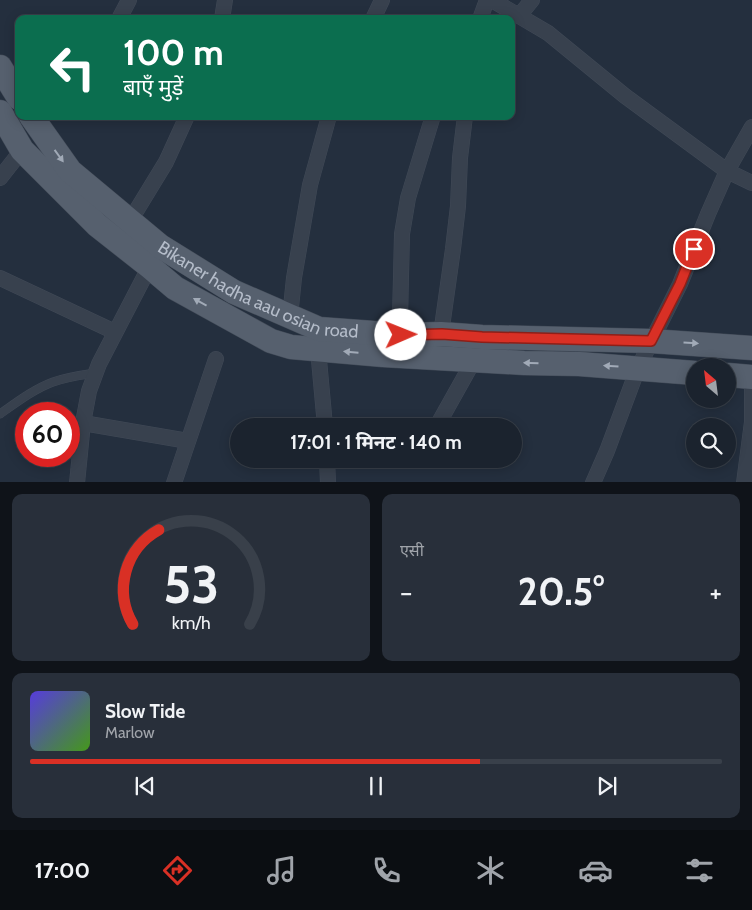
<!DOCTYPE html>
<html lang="hi">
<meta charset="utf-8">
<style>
body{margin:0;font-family:Cabin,"Noto Sans Devanagari",sans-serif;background:#282f3a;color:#f1f3f6;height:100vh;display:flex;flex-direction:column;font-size:19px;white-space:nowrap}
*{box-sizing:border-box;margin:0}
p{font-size:16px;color:#a0a4aa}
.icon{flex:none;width:28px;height:28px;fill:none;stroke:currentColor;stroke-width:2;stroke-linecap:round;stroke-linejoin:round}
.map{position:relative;height:482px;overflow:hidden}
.details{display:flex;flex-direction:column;gap:12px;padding:12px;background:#0f1319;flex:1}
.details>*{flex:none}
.top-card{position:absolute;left:15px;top:15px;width:500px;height:105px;border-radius:10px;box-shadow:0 2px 12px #0003,0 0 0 1px #39404a;background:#0b6e4f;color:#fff;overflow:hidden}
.needle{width:32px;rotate:332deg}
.controls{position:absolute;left:686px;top:358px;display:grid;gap:10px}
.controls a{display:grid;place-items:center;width:50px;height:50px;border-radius:50%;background:#1b232e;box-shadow:0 2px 12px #0003,0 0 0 1px #39404a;font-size:25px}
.speed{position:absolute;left:15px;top:402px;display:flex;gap:10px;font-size:25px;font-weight:700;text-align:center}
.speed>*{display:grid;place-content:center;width:65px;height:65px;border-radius:50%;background:#1b232e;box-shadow:0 2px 12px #0003,0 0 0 1px #39404a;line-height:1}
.speed .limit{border:8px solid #d22;background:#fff;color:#111}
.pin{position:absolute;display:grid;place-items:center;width:42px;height:42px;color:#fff;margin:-21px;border:2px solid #fff;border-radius:50%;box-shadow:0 1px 5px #0007}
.me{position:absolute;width:55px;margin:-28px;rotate:89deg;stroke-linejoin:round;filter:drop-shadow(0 0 4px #0008)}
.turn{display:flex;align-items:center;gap:18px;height:105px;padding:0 25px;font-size:22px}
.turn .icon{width:65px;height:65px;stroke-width:2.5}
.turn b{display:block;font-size:35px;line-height:42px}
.big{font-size:38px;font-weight:700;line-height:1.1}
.details .tile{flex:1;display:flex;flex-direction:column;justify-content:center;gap:8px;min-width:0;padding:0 18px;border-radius:10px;background:#282f3a}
.details .dial{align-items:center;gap:0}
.dial svg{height:130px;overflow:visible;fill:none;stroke:#39404a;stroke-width:7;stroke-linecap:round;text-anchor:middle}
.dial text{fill:#f1f3f6;stroke:none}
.song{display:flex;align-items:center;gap:15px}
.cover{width:60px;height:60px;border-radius:8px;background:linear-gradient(135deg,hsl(250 70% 55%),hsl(100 70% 35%))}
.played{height:5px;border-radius:2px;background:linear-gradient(90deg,#d93025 65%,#39404a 65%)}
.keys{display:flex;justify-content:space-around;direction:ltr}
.heat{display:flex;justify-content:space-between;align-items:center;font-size:28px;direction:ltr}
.details .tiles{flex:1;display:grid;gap:12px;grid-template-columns:1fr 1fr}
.tile:last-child{grid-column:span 2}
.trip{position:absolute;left:230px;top:418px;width:292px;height:50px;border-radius:25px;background:#1b232e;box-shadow:0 2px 12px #0003,0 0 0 1px #39404a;font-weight:700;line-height:50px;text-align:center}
.tabs{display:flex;height:80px;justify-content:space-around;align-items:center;background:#0b0e12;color:#a0a4aa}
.tabs .icon{width:35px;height:35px}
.tabs .selected{color:#d93025}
.tabs b{font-size:22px;color:#f1f3f6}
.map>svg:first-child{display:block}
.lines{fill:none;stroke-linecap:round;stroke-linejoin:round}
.service-casing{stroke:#414a57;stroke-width:9}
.minor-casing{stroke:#414a57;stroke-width:16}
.primary-casing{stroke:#414a57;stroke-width:25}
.service{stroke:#38414e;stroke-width:8}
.minor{stroke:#38414e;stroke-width:15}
.primary{stroke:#56606e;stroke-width:24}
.oneway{fill:#a1aab7}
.route-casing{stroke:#8d1f18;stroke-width:12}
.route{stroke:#d93025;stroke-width:9}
.labels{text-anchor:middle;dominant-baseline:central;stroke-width:5;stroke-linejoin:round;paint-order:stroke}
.street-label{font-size:18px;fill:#b4bcc9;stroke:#1d2633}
</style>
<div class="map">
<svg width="752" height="483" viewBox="0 0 752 483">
<rect width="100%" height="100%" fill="#242f3e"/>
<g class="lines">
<!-- service casing -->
<g class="service-casing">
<path id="service" d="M0,414C17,402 34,389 53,382C67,377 81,375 95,373"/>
</g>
<!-- minor casing -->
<g class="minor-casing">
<path id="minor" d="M492,0L548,33L625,96L727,171L752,183
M519,16L532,0
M119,19L129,0
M222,19L225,0
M373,19L382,0
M480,19L487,0
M0,178L22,150
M130,221L166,162L187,116
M0,278L115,332
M290,317L294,278L310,185L329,116
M441,334L453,249L458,206L460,158L465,116
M401,335L400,319L402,234L408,198L432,119
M319,341L318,349L325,426
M83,423L188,441
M437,426L474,360
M327,459L328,483
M77,483L83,423L89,391L99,364L153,260
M174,483L216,359
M593,483L607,451L638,368L680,284L708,214L727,171L752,127
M744,483L752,422V377"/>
</g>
<!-- primary casing -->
<g class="primary-casing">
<g id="primary">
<path d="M0,67L19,98"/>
<path d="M0,112L22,150L97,225L149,266L175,288L271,341L291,347L383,355L524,363L579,364L695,373"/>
<path id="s1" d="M31,116L70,171L160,246L234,292L319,329L401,335L441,334L482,337L651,341L752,348"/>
<path d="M728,375L752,377"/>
</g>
</g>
<!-- service -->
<use href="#service" class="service"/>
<!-- minor -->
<use href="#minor" class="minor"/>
<!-- primary -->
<use href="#primary" class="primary"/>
</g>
<!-- one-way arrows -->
<defs><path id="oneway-solid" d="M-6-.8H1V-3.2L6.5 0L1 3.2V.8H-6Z" transform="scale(1.25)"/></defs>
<g class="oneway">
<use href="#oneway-solid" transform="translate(59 156) rotate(54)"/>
<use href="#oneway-solid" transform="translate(200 302) rotate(-151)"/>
<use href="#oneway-solid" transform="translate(691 343) rotate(3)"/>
<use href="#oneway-solid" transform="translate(351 352) rotate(-175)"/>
<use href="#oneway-solid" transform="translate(531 363) rotate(-178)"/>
<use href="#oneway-solid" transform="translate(611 366) rotate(-176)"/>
</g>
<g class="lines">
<!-- route casing -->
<g class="route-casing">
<path id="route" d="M401,335L442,334L482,337L651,341L680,284L694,249"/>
</g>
<!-- route -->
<use href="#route" class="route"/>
</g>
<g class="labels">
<!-- street labels -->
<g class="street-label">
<text stroke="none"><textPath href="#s1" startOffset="294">Bikaner hadha aau osian road</textPath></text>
</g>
</g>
</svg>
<div class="controls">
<a><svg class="needle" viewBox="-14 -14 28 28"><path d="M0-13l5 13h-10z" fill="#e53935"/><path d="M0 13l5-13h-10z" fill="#a0a4aa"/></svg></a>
<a><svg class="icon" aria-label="search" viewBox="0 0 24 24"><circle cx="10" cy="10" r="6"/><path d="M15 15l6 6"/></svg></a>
</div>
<div class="speed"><div class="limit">60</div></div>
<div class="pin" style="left:694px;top:249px;background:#d93025"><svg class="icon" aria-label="arrive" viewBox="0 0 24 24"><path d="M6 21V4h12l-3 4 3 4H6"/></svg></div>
<svg class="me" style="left:401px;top:335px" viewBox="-20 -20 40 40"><circle r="19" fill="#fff"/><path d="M0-13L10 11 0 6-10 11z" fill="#d93025"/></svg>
<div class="trip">17:01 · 1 मिनट · 140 m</div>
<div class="top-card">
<div class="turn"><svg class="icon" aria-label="left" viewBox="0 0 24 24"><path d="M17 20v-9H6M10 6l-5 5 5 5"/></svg><div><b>100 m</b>बाएँ मुड़ें</div></div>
</div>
</div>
<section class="details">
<div class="tiles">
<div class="tile dial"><svg viewBox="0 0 100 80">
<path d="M14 69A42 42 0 1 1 86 69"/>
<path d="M14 69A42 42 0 0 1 30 11" stroke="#d93025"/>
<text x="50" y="56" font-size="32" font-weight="700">53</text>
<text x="50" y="72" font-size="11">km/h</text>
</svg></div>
<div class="tile"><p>एसी</p>
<div class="heat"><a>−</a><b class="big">20.5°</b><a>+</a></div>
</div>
<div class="tile">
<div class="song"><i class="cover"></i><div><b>Slow Tide</b><p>Marlow</p></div></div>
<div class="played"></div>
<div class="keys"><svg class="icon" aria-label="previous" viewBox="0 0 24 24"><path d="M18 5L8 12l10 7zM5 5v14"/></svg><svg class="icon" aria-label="pause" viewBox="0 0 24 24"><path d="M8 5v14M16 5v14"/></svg><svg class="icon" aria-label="next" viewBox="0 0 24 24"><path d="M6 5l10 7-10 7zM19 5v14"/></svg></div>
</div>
</div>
</section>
<nav class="tabs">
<b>17:00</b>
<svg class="icon selected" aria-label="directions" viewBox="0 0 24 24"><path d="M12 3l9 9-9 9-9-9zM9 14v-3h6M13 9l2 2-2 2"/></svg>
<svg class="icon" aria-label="music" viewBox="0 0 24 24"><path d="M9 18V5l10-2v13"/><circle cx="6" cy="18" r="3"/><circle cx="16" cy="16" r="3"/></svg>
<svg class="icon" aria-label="phone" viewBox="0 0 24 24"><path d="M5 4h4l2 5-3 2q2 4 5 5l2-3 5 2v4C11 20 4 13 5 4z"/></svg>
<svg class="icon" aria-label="climate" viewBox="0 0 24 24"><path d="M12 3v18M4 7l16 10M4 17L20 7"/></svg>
<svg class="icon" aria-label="car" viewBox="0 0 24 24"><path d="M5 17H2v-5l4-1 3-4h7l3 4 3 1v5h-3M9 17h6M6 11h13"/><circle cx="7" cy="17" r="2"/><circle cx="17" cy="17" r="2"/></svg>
<svg class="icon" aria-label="filters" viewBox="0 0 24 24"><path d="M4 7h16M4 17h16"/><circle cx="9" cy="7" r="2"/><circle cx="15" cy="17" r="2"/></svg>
</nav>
